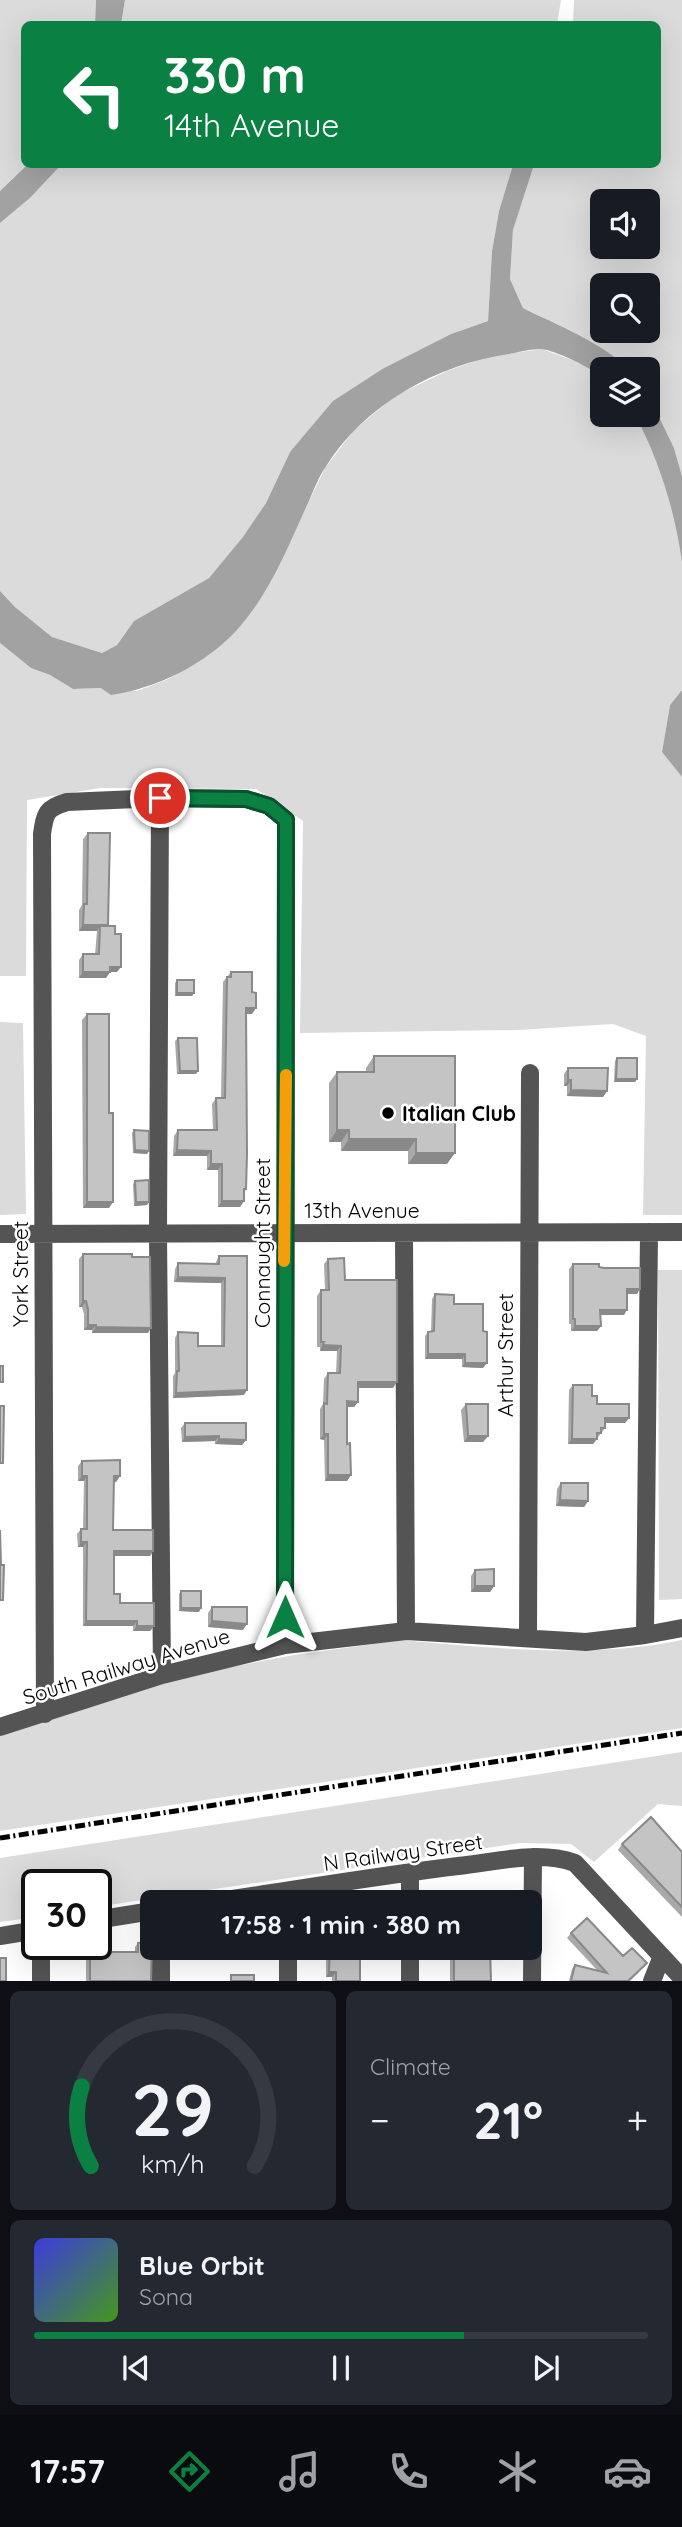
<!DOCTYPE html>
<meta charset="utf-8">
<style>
body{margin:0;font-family:Quicksand,sans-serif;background:#242831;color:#f1f3f6;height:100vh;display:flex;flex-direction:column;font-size:26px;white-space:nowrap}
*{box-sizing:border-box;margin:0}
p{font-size:23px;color:#9ea1a6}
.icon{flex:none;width:38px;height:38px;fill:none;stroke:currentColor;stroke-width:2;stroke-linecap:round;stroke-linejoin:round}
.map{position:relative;height:1981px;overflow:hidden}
.sheet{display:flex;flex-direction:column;gap:10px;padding:10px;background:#0d0f14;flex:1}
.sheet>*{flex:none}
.banner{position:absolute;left:21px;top:21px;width:640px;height:147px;border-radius:10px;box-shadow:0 7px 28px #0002;background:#0b8043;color:#fff;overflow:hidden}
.tools{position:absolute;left:590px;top:189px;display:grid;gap:14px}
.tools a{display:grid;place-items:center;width:70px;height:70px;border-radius:10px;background:#171b24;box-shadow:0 7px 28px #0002;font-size:35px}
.speed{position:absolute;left:21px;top:1869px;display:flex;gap:14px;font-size:35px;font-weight:700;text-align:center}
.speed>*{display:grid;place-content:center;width:91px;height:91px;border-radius:50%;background:#171b24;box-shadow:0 7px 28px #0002;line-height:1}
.speed .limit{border:4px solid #111;border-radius:10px;background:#fff;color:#111}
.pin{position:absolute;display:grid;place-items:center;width:60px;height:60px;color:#fff;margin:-30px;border:4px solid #fff;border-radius:50%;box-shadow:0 2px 7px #0007}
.me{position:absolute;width:77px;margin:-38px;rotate:0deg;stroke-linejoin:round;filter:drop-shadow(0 0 5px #0008)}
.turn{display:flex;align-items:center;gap:24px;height:147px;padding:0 28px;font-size:32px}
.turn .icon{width:91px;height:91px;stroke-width:2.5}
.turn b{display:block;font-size:49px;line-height:60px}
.big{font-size:52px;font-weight:700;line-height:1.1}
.sheet .tile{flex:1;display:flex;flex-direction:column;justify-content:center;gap:10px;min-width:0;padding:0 24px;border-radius:10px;background:#242831}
.sheet .dial{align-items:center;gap:0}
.dial svg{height:182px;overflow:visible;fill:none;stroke:#363941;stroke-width:7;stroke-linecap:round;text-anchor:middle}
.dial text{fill:#f1f3f6;stroke:none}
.song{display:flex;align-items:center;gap:21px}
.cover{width:84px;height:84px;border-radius:10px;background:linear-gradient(135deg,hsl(240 70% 55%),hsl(100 70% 35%))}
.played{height:7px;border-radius:4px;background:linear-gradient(90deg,#0b8043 70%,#363941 70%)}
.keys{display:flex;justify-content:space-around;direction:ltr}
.heat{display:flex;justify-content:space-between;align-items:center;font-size:38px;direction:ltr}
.sheet .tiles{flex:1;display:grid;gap:10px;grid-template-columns:1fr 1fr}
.tile:last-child{grid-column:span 2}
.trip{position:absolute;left:140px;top:1890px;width:402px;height:70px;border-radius:10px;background:#171b24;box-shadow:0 7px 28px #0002;font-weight:700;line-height:70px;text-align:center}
.dock{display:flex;height:112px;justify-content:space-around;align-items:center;background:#090b0e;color:#9ea1a6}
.dock .icon{width:49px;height:49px}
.dock .current{color:#0b8043}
.dock b{font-size:32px;color:#f1f3f6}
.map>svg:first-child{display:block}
.green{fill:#dbdbdb;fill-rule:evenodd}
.water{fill:#a2a2a2}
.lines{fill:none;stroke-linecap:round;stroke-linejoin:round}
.minor{stroke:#545454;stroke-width:18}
.rail{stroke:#000;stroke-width:5;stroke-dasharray:10 3.5 2 3.5;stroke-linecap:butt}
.wall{fill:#a9a9a9}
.shaded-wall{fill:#898989}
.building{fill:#c4c4c4;stroke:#898989;stroke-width:2}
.route-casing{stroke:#07532c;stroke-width:18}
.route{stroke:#0b8043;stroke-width:12}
.slow{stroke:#f59e0b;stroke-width:12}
.poi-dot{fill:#000;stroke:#fff;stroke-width:2.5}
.labels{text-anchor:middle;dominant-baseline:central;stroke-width:5;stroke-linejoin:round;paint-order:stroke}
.poi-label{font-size:21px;font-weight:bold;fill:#000;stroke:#fff;text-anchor:start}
.street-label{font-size:21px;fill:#000;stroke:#fff}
</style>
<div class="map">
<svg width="682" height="1981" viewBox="0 0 682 1981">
<rect width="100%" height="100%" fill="#fff"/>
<!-- green -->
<path class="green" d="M0,0H96L95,24H24V164L27,165L0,191Z
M125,0H561L557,24H121Z
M574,0H682V476L674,448L648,394V369H627C606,345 553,322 523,308L510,279L513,230L534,165L658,164V24H573ZM602,201H648V247H602ZM602,285H648V331H602Z
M61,165H513L499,211L492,251L488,321L451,334L384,368L290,452L266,503L244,537L209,578L134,621L117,645L102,653L52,637L15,607L0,591V223L30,198Z
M542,349L594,368L602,378V415H635C657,457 679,514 682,562C682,604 682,648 682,690L670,705L662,752L682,777V1215H643L646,1036L613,1024L518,1030L300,1033L303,821L256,789L100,788L27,800L26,976H0V643L31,668L50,675L73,689L101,688L137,691L166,680L201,660L288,545L325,468L354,430L395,396L447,371L486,357Z
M0,1022L23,1023L26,1214L0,1215Z
M658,1270H682V1599L659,1600Z
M401,1640C493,1648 590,1659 682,1640V1728L0,1831V1736L43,1719L156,1681L294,1655Z
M682,1752V1806L658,1804L594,1862L571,1844L520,1843L96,1907V1885H37V1917L0,1922V1858Z"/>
<!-- water -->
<path class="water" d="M96,0H125L121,24H95Z
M27,165H61L30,198L0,223V191Z
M513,165H534L513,230L510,279L523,308C553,323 606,344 627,369H602V378C593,368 554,350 541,349C531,349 519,352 509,354C438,364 363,405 325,468C318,478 314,490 309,501C288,546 270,594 236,631C204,665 157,688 111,695L101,688L73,689L50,675L31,668L0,643V591L15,607L52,637L102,653L117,645L134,621L209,578L243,537L266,503L290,452L333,401L384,368L451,334L488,321L492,251L499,211Z
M648,394L674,448L682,476V562C675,511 659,460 635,415H648Z
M682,690V777L662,752L670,705Z"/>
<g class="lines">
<!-- minor -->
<path class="minor" d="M160,798L158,1234L162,1675
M404,1233L406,1631
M0,1234L682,1232
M645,1635L649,1232
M528,1638L530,1073
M45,1714L42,834C45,813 46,808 67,802L160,798L246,799L269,806L286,820L285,1645
M0,1727L162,1675L285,1645L406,1631L586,1642L645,1635L682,1628
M213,1902C294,1890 376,1876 458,1866C496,1862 538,1850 575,1863L682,1978
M410,1902V1872
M96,1920L152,1911
M0,1936L37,1930
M41,1944V1981
M161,1948V1981
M288,1948V1981
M410,1981V1948
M532,1981L533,1857
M652,1981L662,1956"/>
<!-- rail -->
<path class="rail" d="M0,1838L682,1733"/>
</g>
<!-- wall -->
<path class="wall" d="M88,833L117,972H110L106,978H79V960L83,954H95L97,931H79V910L82,905L83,839Z
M231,972L252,1014H246V1189L244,1194V1201L240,1207H218V1170H207V1156H173L174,1136L178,1130H213L212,1104L216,1098H221L223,982Z
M177,980L194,993L192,996H175V983Z
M87,1014L109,1208H83L82,1020Z
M178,1038L196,1074H177L175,1041Z
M374,1056L447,1164H408V1151H341V1142H329V1083L337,1072H366V1068Z
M617,1058L637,1079L635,1082H614L615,1061Z
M568,1068L607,1091L603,1097L567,1096V1086H564V1074Z
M134,1130L147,1154L133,1153L132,1133Z
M135,1181L149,1202L147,1205L134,1206L133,1184Z
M83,1254L132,1257L148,1333H92V1330H84V1314L82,1307H79V1259Z
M219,1256H247L244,1395L173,1398V1376L175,1373V1338L178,1332L198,1346H221V1283L174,1282L175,1269L178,1263L216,1264V1262Z
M328,1259L345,1280L393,1388H358V1402L354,1407H347V1444L351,1475L347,1481H325L324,1440L320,1439V1409L323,1404L324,1379L328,1373H336L337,1351H320V1347H317V1296L321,1290H325L324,1264Z
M573,1264L599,1267L637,1294H627L624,1315H600L601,1326L597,1331H571V1324H569V1269Z
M435,1294L454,1304L483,1368L462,1367V1359H425V1336L428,1332H431L432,1299Z
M573,1385L592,1396L597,1404L629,1418L625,1423H605V1428L593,1444H568L569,1390Z
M466,1404L488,1436L483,1442H464L461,1410Z
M185,1423L246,1440L242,1445L215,1444V1441L182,1442L181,1428Z
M82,1461L120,1476L116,1482H114L113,1530L153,1551L150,1556H114V1594L120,1603L154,1626L150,1631H133V1626H83V1547H78L77,1534L81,1529H83L84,1481H78V1466Z
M561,1483L588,1501L584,1507L556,1506L557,1489Z
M475,1570L494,1586L490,1592H471V1576Z
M181,1591L199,1612L179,1611V1594Z
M212,1607L243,1630L208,1627V1613Z
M622,1844L682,1852V1917L618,1850Z
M425,1892L433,1896L488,1902H421V1898Z
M571,1933L623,1956L647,1963L643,1968L630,1981H569L572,1969L575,1965L597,1970L567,1938Z
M138,1943L151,1981H86V1957L90,1952H135V1947Z
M218,1948H253V1951L249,1957L218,1956Z
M326,1948H379L377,1950H360V1981H332V1977H326Z
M450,1948H490L491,1981H450Z"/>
<!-- shaded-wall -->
<path class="shaded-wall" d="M83,925H108L104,931L100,926L97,931H79Z
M110,967H121L117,972H110L106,978H79L83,972Z
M177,993H194L192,996H175Z
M246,1008H256L252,1014H242Z
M180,1071H198L196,1074H177Z
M616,1079H637L635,1082H614Z
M568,1080H571L567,1086H564Z
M571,1090L607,1091L603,1097L567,1096Z
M337,1130H349L341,1142H329Z
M349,1139H416L408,1151H341Z
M135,1150L149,1151L147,1154L133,1153Z
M177,1150L211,1151L207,1156H173Z
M416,1153H455L447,1164H408Z
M211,1164H222L218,1170H207Z
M222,1201H244L240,1207H218Z
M87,1202H113L109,1208H83Z
M136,1202H149L147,1205L134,1206Z
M178,1277L225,1278L221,1283L174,1282Z
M627,1289H640L637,1294H624Z
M83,1301H86L82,1307H79Z
M600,1310H627L624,1315H597Z
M88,1325H96L92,1330H84Z
M575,1326H601L597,1331H571Z
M96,1327L151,1328L148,1333H92Z
M323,1345L341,1346L337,1351H320Z
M428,1354H465L462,1359H425Z
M465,1363H487L483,1368L462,1367Z
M358,1382H397L393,1388H354Z
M247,1390L244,1395L173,1398L176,1393Z
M347,1401L358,1402L354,1407H343Z
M605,1418H629L625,1423H601Z
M324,1434H328L324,1440L320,1439Z
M219,1436L215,1441L182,1442L185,1437Z
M468,1436H488L483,1442H464Z
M219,1439L246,1440L242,1445L215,1444Z
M572,1439H597L593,1444H568Z
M328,1475H351L347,1481H325Z
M82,1476H87L84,1481H78Z
M114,1476H120L116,1482H110Z
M560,1500L588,1501L584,1507L556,1506Z
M81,1542H87L83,1547H78Z
M114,1551H153L150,1556H110Z
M475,1586H494L490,1592H471Z
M181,1608H201L199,1612L179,1611Z
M86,1621H137L133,1626H83Z
M212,1621L247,1624L243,1630L208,1627Z
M137,1626H154L150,1631H133Z
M357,1948H379L377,1950H356Z
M223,1950L253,1951L249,1957L218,1956Z
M329,1972H336L332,1977H326Z"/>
<!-- building -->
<path class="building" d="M88,833H110L108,925H83L84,904H87Z
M100,926H115V934H121V967H110V972H83V954H99Z
M231,972H252V992L256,993V1008H246L247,1154L246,1189H244V1201H222V1164H211V1151L177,1150L178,1130H217L216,1098H225L227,977H231Z
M177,980H194V993H177Z
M87,1014H109V1113H113V1202H87Z
M178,1038H197L198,1071H180Z
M374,1056H455V1153H416V1139H349V1130H337V1072H374Z
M617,1058H637V1079H616Z
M568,1068H608L607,1091L571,1090V1080H568Z
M134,1130L149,1131V1151L135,1150Z
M149,1180V1202H136L135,1181Z
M83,1254H132V1257H150L151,1328L96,1327V1325H88V1309L86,1301H83Z
M219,1256H247V1390L176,1393L177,1371H179L178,1332L198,1333V1346H224L225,1278L178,1277V1263L219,1264Z
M344,1258L345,1280H397V1382H358V1402L347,1401V1444L350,1443L351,1475H328V1434H324V1403L327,1404L328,1373H340L341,1346L323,1345L324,1342H321V1290H329L328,1259Z
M573,1264H599V1267L604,1268H640V1289H627V1310H600L601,1326H575V1319H573Z
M435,1294L454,1295V1304H483V1331L487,1332V1363H465V1354H428V1332L434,1331Z
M0,1366H3V1382H0Z
M573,1385H592V1396H597V1404H629V1418H605V1428H601V1433H597V1439H572Z
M466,1404H488V1436H468Z
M0,1406H4L3,1463H0Z
M185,1423H246V1440L219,1439V1436L185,1437Z
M120,1460V1476H114L113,1530H153V1551H114V1594H120V1603H154V1626H137V1621H86L87,1542H81V1529H87V1476H82V1461Z
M561,1483H588V1501L560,1500Z
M0,1530L1,1565H4L3,1600H0Z
M494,1569V1586H475V1570Z
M181,1591H201V1608H181Z
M212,1607H247V1624L212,1621Z
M651,1817L682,1852V1907L622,1844Z
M425,1892H434L433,1896H488V1902H423Z
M355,1898H403L405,1902H347V1901L355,1900Z
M587,1918L623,1956L632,1948L647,1963L628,1981H571L575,1965L607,1973L571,1933Z
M152,1942L151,1981H90V1952H138V1943Z
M223,1948H253V1951L223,1950Z
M330,1948H360V1981H336V1972H329Z
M454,1948H490L491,1981H454Z
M0,1958H6V1981H0Z
M231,1975H254V1981H231Z"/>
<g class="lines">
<!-- route casing -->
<g class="route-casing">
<path id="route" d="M160,798L246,799L269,806L286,820L285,1617"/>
</g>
<!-- route -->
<use href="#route" class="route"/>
<!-- slow -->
<path class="slow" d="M284,1261L286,1075"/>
</g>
<!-- markers -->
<circle class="poi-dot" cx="388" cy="1113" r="7"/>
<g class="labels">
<!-- poi labels -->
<g class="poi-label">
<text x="402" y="1113">Italian Club</text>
</g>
<!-- street labels -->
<g class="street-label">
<text x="362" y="1210">13th Avenue</text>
<text transform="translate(262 1243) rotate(-90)">Connaught Street</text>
<text transform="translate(20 1274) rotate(-90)">York Street</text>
<text transform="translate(505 1355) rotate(-90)">Arthur Street</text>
<text transform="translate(126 1666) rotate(-17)">South Railway Avenue</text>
<text transform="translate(403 1852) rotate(-8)">N Railway Street</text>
</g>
</g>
</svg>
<div class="tools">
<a><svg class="icon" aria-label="sound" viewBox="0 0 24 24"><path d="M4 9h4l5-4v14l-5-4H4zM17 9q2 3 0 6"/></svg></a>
<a><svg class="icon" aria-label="search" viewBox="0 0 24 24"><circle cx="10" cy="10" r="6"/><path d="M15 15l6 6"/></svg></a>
<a><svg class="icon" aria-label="layers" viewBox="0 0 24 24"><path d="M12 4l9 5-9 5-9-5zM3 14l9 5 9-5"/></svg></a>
</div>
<div class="speed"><div class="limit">30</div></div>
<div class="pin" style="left:160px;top:798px;background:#d93025"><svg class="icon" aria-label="arrive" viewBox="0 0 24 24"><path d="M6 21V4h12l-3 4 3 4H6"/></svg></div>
<svg class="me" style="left:285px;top:1617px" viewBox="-20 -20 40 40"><path d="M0-17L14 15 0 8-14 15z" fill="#0b8043" stroke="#fff" stroke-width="4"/></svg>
<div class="trip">17:58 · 1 min · 380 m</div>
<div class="banner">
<div class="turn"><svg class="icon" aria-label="left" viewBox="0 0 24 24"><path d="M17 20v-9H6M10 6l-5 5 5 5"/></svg><div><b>330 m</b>14th Avenue</div></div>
</div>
</div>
<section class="sheet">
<div class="tiles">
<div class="tile dial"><svg viewBox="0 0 100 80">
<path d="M14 69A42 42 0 1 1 86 69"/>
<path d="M14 69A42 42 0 0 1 10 34" stroke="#0b8043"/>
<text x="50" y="56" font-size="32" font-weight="700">29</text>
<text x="50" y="72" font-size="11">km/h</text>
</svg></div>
<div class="tile"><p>Climate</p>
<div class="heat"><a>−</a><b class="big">21°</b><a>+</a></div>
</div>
<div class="tile">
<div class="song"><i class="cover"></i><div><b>Blue Orbit</b><p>Sona</p></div></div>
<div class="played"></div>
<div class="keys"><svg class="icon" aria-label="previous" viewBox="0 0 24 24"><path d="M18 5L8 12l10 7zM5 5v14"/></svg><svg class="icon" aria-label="pause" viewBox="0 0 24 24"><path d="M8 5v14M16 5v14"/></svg><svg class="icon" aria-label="next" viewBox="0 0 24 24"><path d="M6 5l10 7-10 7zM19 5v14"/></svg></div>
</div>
</div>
</section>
<nav class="dock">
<b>17:57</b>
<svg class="icon current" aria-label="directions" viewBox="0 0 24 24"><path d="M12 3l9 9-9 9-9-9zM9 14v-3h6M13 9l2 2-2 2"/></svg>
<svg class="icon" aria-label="music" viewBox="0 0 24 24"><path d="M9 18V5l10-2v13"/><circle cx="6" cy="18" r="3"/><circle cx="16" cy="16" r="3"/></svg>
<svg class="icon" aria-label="phone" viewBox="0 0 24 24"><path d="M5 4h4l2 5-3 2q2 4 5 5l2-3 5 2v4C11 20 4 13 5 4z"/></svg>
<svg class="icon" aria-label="climate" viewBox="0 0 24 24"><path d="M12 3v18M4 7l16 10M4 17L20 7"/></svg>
<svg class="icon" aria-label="car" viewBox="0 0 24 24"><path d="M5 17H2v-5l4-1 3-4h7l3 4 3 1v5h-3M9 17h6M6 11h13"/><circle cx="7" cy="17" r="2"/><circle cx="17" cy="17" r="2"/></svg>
</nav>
